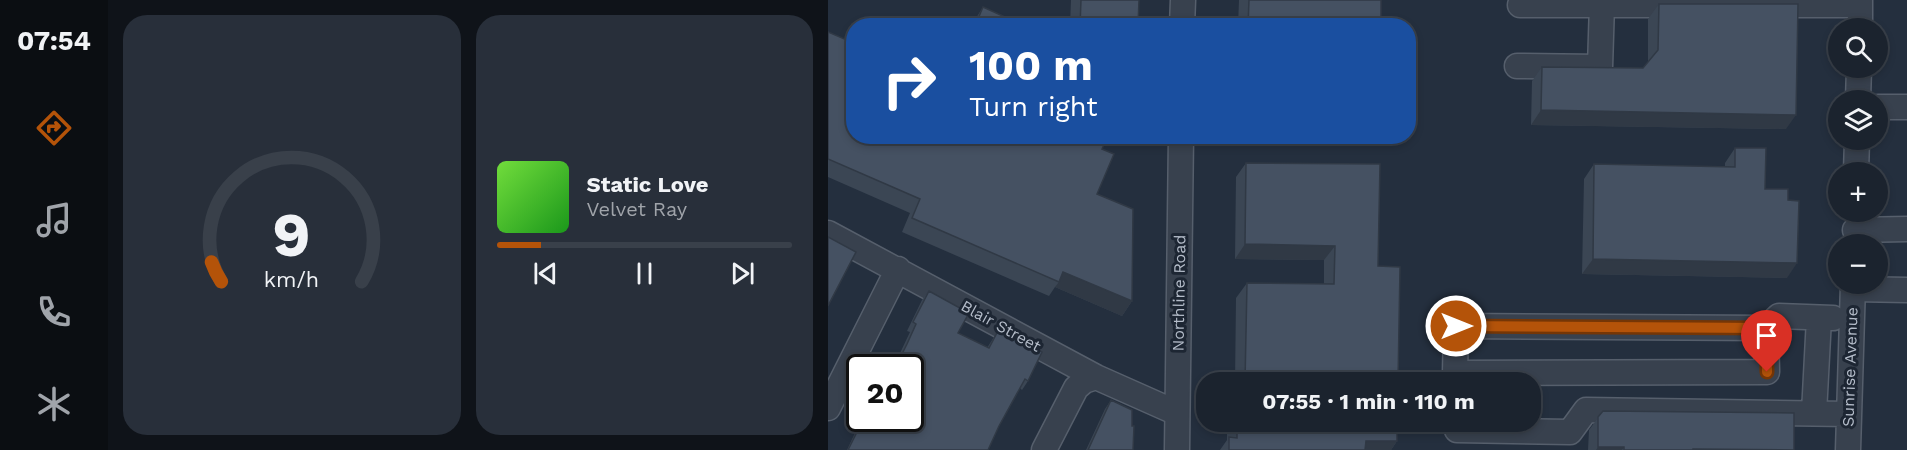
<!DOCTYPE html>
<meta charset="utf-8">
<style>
body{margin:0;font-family:"Work Sans",sans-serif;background:#282f3a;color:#f1f3f6;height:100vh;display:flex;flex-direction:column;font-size:22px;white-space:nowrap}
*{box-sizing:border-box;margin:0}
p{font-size:20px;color:#a0a4aa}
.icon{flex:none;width:33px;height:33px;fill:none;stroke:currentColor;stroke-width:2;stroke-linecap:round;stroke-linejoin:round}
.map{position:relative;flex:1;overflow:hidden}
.details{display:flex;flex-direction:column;gap:15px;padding:15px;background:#0f1319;width:720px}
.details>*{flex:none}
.hud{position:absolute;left:18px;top:18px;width:570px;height:126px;border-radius:24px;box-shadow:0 3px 9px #0003,0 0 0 2px #39404a;background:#1a4fa0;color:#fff;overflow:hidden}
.buttons{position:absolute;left:1000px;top:18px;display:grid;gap:12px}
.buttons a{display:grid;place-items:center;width:60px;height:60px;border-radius:50%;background:#1b232e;box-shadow:0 3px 9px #0003,0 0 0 2px #39404a;font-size:30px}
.speed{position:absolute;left:18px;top:354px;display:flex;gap:12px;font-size:30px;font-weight:700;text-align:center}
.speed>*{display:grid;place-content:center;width:78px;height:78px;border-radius:50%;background:#1b232e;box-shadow:0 3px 9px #0003,0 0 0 2px #39404a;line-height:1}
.speed .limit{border:3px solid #111;border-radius:9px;background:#fff;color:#111}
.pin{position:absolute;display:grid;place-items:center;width:51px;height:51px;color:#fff;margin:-62px -26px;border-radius:50% 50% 50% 0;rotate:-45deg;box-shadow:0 0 6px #0007}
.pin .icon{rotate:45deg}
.me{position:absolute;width:66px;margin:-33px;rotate:90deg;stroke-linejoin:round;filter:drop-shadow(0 0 4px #0008)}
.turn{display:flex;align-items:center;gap:21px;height:126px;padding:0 24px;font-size:27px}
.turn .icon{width:78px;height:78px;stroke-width:2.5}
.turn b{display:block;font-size:42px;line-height:51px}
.details .card{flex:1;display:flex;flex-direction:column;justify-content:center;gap:9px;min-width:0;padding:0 21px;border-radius:24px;background:#282f3a}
.details .dial{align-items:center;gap:0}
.dial svg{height:156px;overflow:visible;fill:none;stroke:#39404a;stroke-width:7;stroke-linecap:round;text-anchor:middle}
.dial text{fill:#f1f3f6;stroke:none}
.song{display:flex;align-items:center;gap:18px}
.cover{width:72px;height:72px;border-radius:9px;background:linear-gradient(135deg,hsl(100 70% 55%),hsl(120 70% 35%))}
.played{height:6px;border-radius:3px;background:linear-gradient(90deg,#b45309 15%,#39404a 15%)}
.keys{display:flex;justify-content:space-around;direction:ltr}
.details .tiles{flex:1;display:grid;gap:15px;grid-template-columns:repeat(2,1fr)}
.trip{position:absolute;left:368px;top:372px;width:345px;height:60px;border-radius:24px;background:#1b232e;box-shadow:0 3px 9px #0003,0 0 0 2px #39404a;font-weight:700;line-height:60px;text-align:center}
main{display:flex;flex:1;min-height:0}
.dock{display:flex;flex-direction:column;width:108px;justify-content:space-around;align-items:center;background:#0b0e12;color:#a0a4aa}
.dock .icon{width:42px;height:42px}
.dock .current{color:#b45309}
.dock b{font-size:27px;color:#f1f3f6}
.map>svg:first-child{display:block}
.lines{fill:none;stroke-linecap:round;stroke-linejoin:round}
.minor-casing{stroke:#565f6c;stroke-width:27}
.minor{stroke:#38414e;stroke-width:24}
.wall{fill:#3b4654}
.shaded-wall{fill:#303945}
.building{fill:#455162;stroke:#303945;stroke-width:1.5}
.route-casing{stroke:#753606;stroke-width:15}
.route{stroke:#b45309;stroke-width:10}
.labels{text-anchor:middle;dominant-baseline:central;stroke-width:6;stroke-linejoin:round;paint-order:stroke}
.street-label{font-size:16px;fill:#b4bcc9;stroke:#1d2633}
</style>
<main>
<nav class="dock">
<b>07:54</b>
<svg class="icon current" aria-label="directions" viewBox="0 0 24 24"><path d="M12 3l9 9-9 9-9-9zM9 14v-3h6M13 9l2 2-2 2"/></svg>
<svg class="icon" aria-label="music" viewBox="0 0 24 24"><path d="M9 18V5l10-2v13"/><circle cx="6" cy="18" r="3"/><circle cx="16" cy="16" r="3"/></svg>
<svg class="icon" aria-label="phone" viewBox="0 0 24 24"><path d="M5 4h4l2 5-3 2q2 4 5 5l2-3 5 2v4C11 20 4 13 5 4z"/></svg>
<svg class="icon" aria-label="climate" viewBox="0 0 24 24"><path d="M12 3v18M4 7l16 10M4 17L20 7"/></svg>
</nav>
<section class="details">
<div class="tiles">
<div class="card dial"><svg viewBox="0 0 100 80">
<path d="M14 69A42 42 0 1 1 86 69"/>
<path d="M14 69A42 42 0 0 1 9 59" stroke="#b45309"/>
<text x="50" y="56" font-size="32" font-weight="700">9</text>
<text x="50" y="72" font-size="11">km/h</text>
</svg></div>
<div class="card">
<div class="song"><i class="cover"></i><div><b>Static Love</b><p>Velvet Ray</p></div></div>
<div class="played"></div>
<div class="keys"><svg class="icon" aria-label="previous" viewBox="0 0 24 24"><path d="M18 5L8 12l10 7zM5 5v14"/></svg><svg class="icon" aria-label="pause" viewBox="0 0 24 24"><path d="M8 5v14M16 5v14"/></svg><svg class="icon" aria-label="next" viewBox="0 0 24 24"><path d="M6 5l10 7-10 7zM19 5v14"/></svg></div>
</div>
</div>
</section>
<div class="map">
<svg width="1079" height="450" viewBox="0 0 1079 450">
<rect width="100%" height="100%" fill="#242f3e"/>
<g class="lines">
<!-- minor casing -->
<g class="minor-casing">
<path id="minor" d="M692,5H1032
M354,26L355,0
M1032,28V0
M689,66L772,67L774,4
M1030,100L1031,68
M1050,107H1079
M1028,172L1029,140
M1027,230L1079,229
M0,233L268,377L349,413
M1025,289L1079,290
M628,326L938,328L939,372L627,373Z
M938,328L951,316L1005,318
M0,408L70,269
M986,413L991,318
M629,430L742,432L758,410L1021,414
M216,450L248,388L256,381L268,377
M349,450L353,136
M1020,450L1025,284"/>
</g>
<!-- minor -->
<use href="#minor" class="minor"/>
</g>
<!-- wall -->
<path class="wall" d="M243,0H311L310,26H242Z
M411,0H553V26H410Z
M831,4L958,129L703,125L704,81L714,67L815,68L820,63V19Z
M155,7L197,26H143Z
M0,32L274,149L269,194L304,301L294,316L227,287L221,296L74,232L82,213L0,177Z
M907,148L937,189L959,278L754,274L756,179L766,164L897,167V163Z
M418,163L550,266L570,382H407L408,298L419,283L496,284V260L407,259L408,177Z
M101,291L130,333L159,348L171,329L200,381L194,390L192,388L171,426L160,450H19L34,418H82V368H65L82,332L79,331L94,300Z
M283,400L304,426L305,450H258L277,409Z
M775,411L966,450H760L761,430Z
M399,422H569V441L563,450H392L399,440Z"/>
<!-- shaded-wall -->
<path class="shaded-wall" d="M713,110L968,115L958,129L703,125Z
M417,244L507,246L496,260L407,259Z
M765,259L969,263L959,278L754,274Z
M235,272L304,301L294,316L227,287L231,282Z
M538,441H569L563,450H531Z
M770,447H796L794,450H768Z
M865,449L951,450H864Z"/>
<!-- building -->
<path class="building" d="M253,0H311L310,26H252Z
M421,0H553V26H420Z
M831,4H970L968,115L713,110L714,67L815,68L830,50Z
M155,7L197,26H147Z
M0,32L26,43V136H280L274,149L286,154L269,194L305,209L304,301L235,272L231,282L84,218L92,199L0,159Z
M907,148H938L937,189H960V200L971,201L969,263L765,259L766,164L907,167Z
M418,163L552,164L550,266L572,267L570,382H417L419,283L506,284L507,246L417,244Z
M0,237L28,252L0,306Z
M101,291L141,313L130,333L161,348L171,329L214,352L200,381L197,379L171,426L160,450H20L36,418H82V368H67L79,344L88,324L85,322Z
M283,400L304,410V426H306L305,450H260Z
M775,411L966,413V450L865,449V450H796V447H770V417Z
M409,422H569V441H538L537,450H401V437L409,438Z"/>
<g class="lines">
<!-- route casing -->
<g class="route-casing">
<path id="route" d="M628,326L938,328L939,372"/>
</g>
<!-- route -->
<use href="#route" class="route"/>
</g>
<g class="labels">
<!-- street labels -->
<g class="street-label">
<text transform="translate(351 293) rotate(-89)">Northline Road</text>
<text transform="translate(173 326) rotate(29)">Blair Street</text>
<text transform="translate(1022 367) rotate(-88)">Sunrise Avenue</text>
</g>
</g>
</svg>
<div class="buttons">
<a><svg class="icon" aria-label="search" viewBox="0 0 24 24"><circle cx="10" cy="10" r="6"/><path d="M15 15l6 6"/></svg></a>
<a><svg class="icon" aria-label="layers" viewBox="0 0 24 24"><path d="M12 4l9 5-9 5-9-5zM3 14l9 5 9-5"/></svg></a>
<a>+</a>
<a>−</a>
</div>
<div class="speed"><div class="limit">20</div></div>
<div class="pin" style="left:939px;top:372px;background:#d93025"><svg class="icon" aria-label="arrive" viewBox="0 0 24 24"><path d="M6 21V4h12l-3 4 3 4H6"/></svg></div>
<svg class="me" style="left:628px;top:326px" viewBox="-20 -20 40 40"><circle r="17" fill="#b45309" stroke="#fff" stroke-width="3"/><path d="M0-11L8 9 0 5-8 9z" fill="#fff"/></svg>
<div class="trip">07:55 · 1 min · 110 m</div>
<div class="hud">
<div class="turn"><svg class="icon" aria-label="right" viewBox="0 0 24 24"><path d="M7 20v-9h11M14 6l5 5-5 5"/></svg><div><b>100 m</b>Turn right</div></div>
</div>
</div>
</main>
